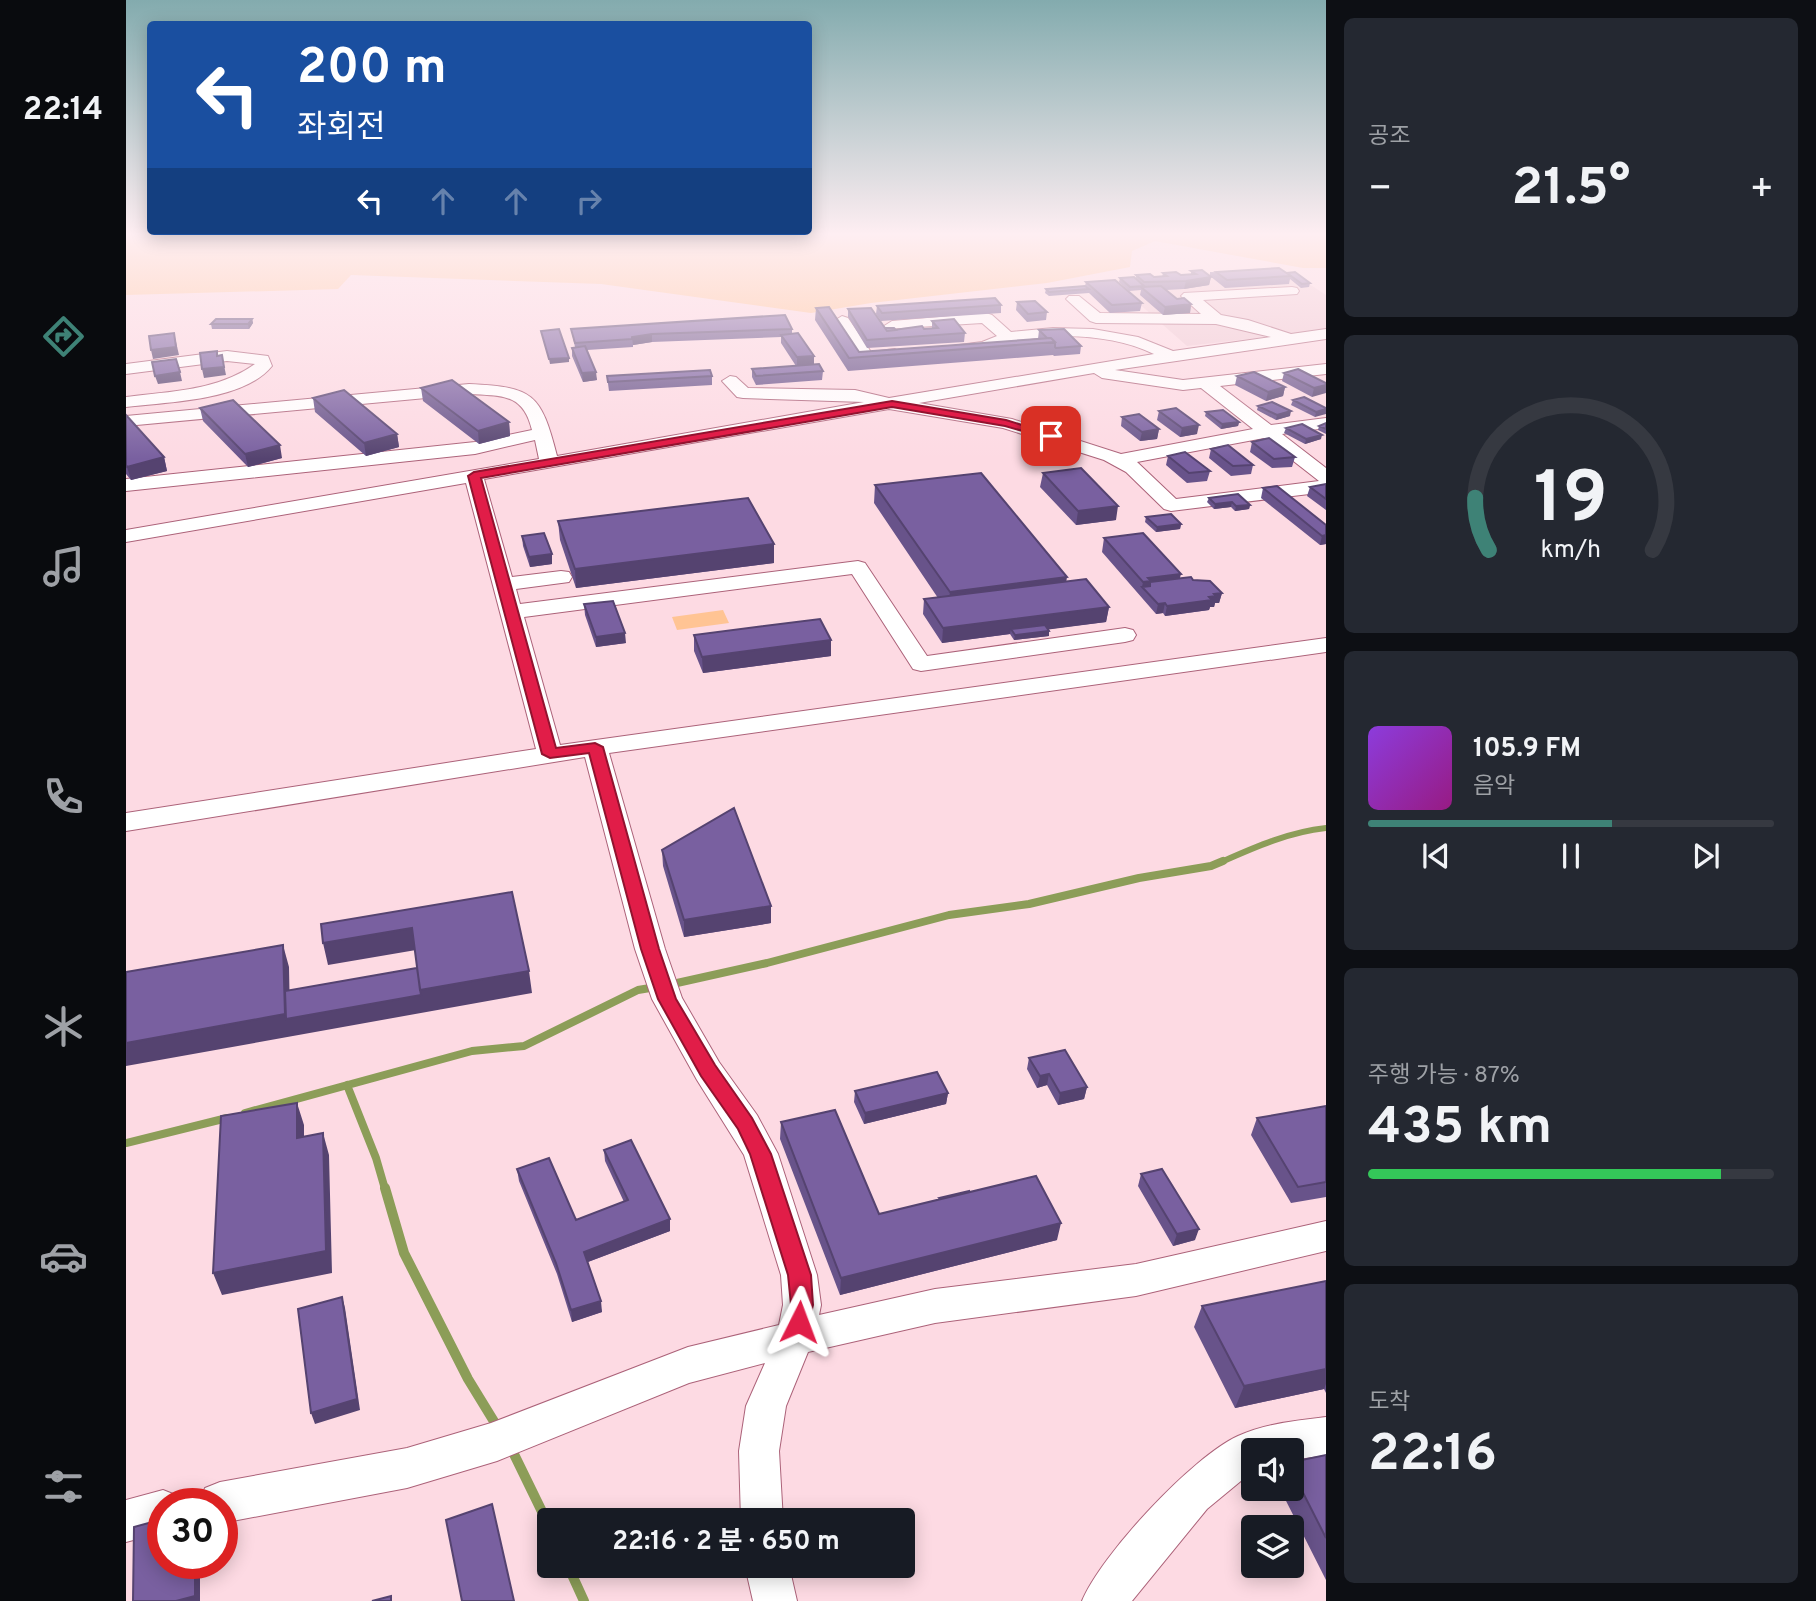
<!DOCTYPE html>
<html lang="ko">
<meta charset="utf-8">
<style>
body{margin:0;font-family:Overpass,"Noto Sans KR",sans-serif;background:#242831;color:#f1f3f6;height:100vh;display:flex;flex-direction:column;font-size:26px;white-space:nowrap}
*{box-sizing:border-box;margin:0}
p{font-size:23px;color:#9ea1a6}
.icon{flex:none;width:38px;height:38px;fill:none;stroke:currentColor;stroke-width:2;stroke-linecap:round;stroke-linejoin:round}
.map{position:relative;flex:1;overflow:hidden}
.drawer{display:flex;flex-direction:column;gap:18px;padding:18px;background:#0d0f14;width:490px}
.drawer>*{flex:none}
.guide{position:absolute;left:21px;top:21px;width:665px;height:214px;border-radius:7px;box-shadow:0 4px 18px #0003;background:#1a4fa0;color:#fff;overflow:hidden}
.controls{position:absolute;left:1115px;top:1438px;display:grid;gap:14px}
.controls a{display:grid;place-items:center;width:63px;height:63px;border-radius:7px;background:#171b24;box-shadow:0 4px 18px #0003;font-size:35px}
.speed{position:absolute;left:21px;top:1488px;display:flex;gap:14px;font-size:35px;font-weight:700;text-align:center}
.speed>*{display:grid;place-content:center;width:91px;height:91px;border-radius:50%;background:#171b24;box-shadow:0 4px 18px #0003;line-height:1}
.speed .limit{border:10px solid #d22;background:#fff;color:#111}
.pin{position:absolute;display:grid;place-items:center;width:60px;height:60px;color:#fff;margin:-30px;border-radius:14px;box-shadow:0 4px 10px #0006}
.me{position:absolute;width:77px;margin:-38px;rotate:3deg;stroke-linejoin:round;filter:drop-shadow(0 0 5px #0008)}
.turn{display:flex;align-items:center;gap:24px;height:147px;padding:0 35px;font-size:32px}
.turn .icon{width:91px;height:91px;stroke-width:2.5}
.turn b{display:block;font-size:49px;line-height:60px}
.lanes{display:flex;align-items:center;height:66px;padding:0 35px;background:#0003;justify-content:center;gap:35px;direction:ltr}
.lanes .off{opacity:.35}
.big{font-size:52px;font-weight:700;line-height:1.1}
.drawer .card{flex:1;display:flex;flex-direction:column;justify-content:center;gap:10px;min-width:0;padding:0 24px;border-radius:10px;background:#242831}
.drawer .dial{align-items:center;gap:0}
.dial svg{height:182px;overflow:visible;fill:none;stroke:#363941;stroke-width:7;stroke-linecap:round;text-anchor:middle}
.dial text{fill:#f1f3f6;stroke:none}
.song{display:flex;align-items:center;gap:21px}
.cover{width:84px;height:84px;border-radius:10px;background:linear-gradient(135deg,hsl(270 70% 55%),hsl(310 70% 35%))}
.played{height:7px;border-radius:4px;background:linear-gradient(90deg,#3e8276 60%,#363941 60%)}
.keys{display:flex;justify-content:space-around;direction:ltr}
.heat{display:flex;justify-content:space-between;align-items:center;font-size:38px;direction:ltr}
.charge{height:10px;border-radius:5px;background:linear-gradient(90deg,#34c759 87%,#363941 0)}
.trip{position:absolute;left:411px;top:1508px;width:378px;height:70px;border-radius:7px;background:#171b24;box-shadow:0 4px 18px #0003;font-weight:700;line-height:70px;text-align:center}
main{display:flex;flex:1;min-height:0}
.menu{display:flex;flex-direction:column;width:126px;justify-content:space-around;align-items:center;background:#090b0e;color:#9ea1a6}
.menu .icon{width:49px;height:49px}
.menu .current{color:#3e8276}
.menu b{font-size:32px;color:#f1f3f6}
.map>svg:first-child{display:block}
.built{fill:#f0cad4}
.green{fill:#ffc494}
.lines{fill:none;stroke-linecap:round;stroke-linejoin:round}
.stream-far2{stroke:#8c9d58;stroke-width:6}
.stream-far1{stroke:#8c9d58;stroke-width:8}
.stream{stroke:#8c9d58;stroke-width:10}
.minor-casing{stroke:#ac6279;stroke-width:2}
.minor{fill:#fff;fill-rule:evenodd}
.wall{fill:#68538a}
.shaded-wall{fill:#554370}
.building{fill:#7960a0;stroke:#554370;stroke-width:2}
.route{fill:#e11d48;stroke:#92132f;stroke-width:2}
</style>
<main>
<nav class="menu">
<b>22:14</b>
<svg class="icon current" aria-label="directions" viewBox="0 0 24 24"><path d="M12 3l9 9-9 9-9-9zM9 14v-3h6M13 9l2 2-2 2"/></svg>
<svg class="icon" aria-label="music" viewBox="0 0 24 24"><path d="M9 18V5l10-2v13"/><circle cx="6" cy="18" r="3"/><circle cx="16" cy="16" r="3"/></svg>
<svg class="icon" aria-label="phone" viewBox="0 0 24 24"><path d="M5 4h4l2 5-3 2q2 4 5 5l2-3 5 2v4C11 20 4 13 5 4z"/></svg>
<svg class="icon" aria-label="climate" viewBox="0 0 24 24"><path d="M12 3v18M4 7l16 10M4 17L20 7"/></svg>
<svg class="icon" aria-label="car" viewBox="0 0 24 24"><path d="M5 17H2v-5l4-1 3-4h7l3 4 3 1v5h-3M9 17h6M6 11h13"/><circle cx="7" cy="17" r="2"/><circle cx="17" cy="17" r="2"/></svg>
<svg class="icon" aria-label="filters" viewBox="0 0 24 24"><path d="M4 7h16M4 17h16"/><circle cx="9" cy="7" r="2"/><circle cx="15" cy="17" r="2"/></svg>
</nav>
<div class="map">
<svg width="1200" height="1601" viewBox="0 0 1200 1601">
<rect width="100%" height="100%" fill="#fddae3"/>
<!-- built -->
<path class="built" d="M1121,271L1155,272L1171,276L1200,295V330L1061,346L986,280Z"/>
<!-- green -->
<path class="green" d="M0,235H1200V268H1177L1029,241L1006,251L1004,267L921,283L745,303L685,313L475,284L225,275L212,289L0,295Z
M597,610L603,623L551,630L546,617Z"/>
<g class="lines">
<!-- stream-far2 -->
<path class="stream-far2" d="M1093,863C1127,848 1162,832 1200,828"/>
<!-- stream-far1 -->
<path class="stream-far1" d="M542,985L641,963L823,915L903,904L1013,878L1085,866L1097,861
M221,1085L250,1158L259,1189
M119,1113L346,1051L398,1046L512,990L530,987
M0,1143L101,1118"/>
<!-- stream -->
<path class="stream" d="M259,1188L278,1253L342,1379L372,1428
M384,1446L424,1528
M442,1566L458,1601"/>
<!-- minor casing -->
<g class="minor-casing">
<path id="minor" d="M1166,287L1171,288L1173,291L1171,294L1077,300L1095,315L1122,320L1165,334L1200,329V339L989,370L1057,380L1200,364V374L1094,386L1145,425L1200,418V428L1156,434L1200,468V492L1045,511L1038,509L1000,472L978,460L877,428L763,409L358,479L386,577L435,571L443,572L446,577L443,582L390,589L394,604L732,561L739,563L801,656L999,628L1007,630L1010,635L1007,640L999,642L795,671L787,669L726,574L398,617L434,745L1200,638V652L483,753L539,949L556,998L593,1062L631,1115L652,1154L691,1275L695,1305L693,1315L809,1289L1010,1264L1200,1221V1251L1010,1296L809,1323L682,1352L660,1406L653,1451L657,1521H615L613,1451L620,1406L639,1363L563,1383L371,1461L281,1488L96,1523V1503H73L79,1488L94,1482L281,1448L365,1423L562,1347L653,1325L657,1305L655,1275L618,1155L571,1080L526,999L509,949L459,757L0,831V813L410,749L340,483L0,542V530L413,459L409,440L349,454L0,491V479L349,442L406,430C397,393 376,396 343,394L0,426V416L343,384C407,387 415,393 431,456L738,402L617,398L611,397L596,381L604,376L610,377L622,388L729,390L763,398L1028,354C987,334 931,332 887,342C868,346 853,356 833,351L831,348L833,345L856,342L871,336L856,323L760,329L758,326L766,321L860,313L866,315L885,332L927,328L967,329L1012,337L1047,351L1145,337L1090,324L970,323L964,321L940,299L943,296H953L974,313L1075,314L1055,296L1058,293ZM968,373L976,378L1057,390L1075,388L1127,429L995,454L886,419L793,403ZM1138,438L1193,481L1050,499L1011,462Z
M716,316L722,318L745,352L769,349L777,354L769,359L734,360L708,321Z
M101,351L142,356L146,366C118,401 41,402 0,407V397C45,391 91,391 129,364L101,361L0,374V364Z
M1200,1417V1455L1166,1460V1451H1127V1471L1081,1509L1006,1601H956C975,1555 1066,1457 1112,1436C1140,1423 1170,1421 1200,1417Z
M37,1490L52,1496L55,1503H37V1532L0,1542V1500Z
M619,1566H663L671,1601H627Z"/>
</g>
<!-- minor -->
<use href="#minor" class="minor"/>
</g>
<!-- wall -->
<path class="wall" d="M1065,271L1085,277L1083,285L1058,289L1040,290L1051,299L1065,304L1064,313L1037,315L1014,295L1015,290L1003,291L993,282L994,278L1010,279V275L1028,277H1036L1037,273L1055,275H1065Z
M1084,272L1161,274L1184,283L1183,287L1175,288L1164,279L1163,284L1099,288L1084,276Z
M960,282L1016,303L1014,311L984,313L963,293L923,296L919,293L920,289L959,286Z
M891,302L921,312L920,320L901,322L890,310Z
M875,305V313L755,321L750,314L751,306Z
M690,308L733,352L912,339L913,330L955,346L954,354L928,356L927,355L722,371L689,320Z
M722,309L759,328L770,330L806,328V321L839,333L838,342L741,348L722,317Z
M126,319L127,323L123,329H86L85,324Z
M445,329H666V334L688,364L697,371L696,380L630,385L626,377V369L670,366L655,343V337L526,342L507,345V347L461,350L471,380L457,382L446,356V348L449,347Z
M1158,373L1200,383L1186,397L1156,381Z
M481,376H586V385L483,391Z
M1111,376L1159,387L1157,396L1140,401L1109,385Z
M295,388L383,422L384,436L353,444L297,401Z
M187,398L271,434L273,447L240,456L189,412Z
M1167,400L1200,408L1189,417L1165,405Z
M1132,406L1164,416L1150,420L1131,410Z
M74,408L156,458L122,467L77,421Z
M1033,411L1071,434L1054,437L1031,420Z
M1080,412L1113,422L1112,426L1095,429L1079,416Z
M0,415L38,457L41,471L5,480L0,474Z
M996,417L1033,429L1031,439L1014,441L995,426Z
M1200,423V434L1192,430L1193,426Z
M1160,428L1195,439L1179,444L1158,433Z
M1126,442L1169,457L1166,467L1146,468L1124,452Z
M1085,449L1127,465L1125,474L1105,476L1083,458Z
M1042,456L1084,471L1081,481L1061,483L1040,465Z
M917,473L990,520L950,525L914,487Z
M1200,484V510L1181,496L1184,487Z
M749,485L940,581L983,607L980,622L923,629V636L888,640L884,634L816,643L797,614L798,599L812,598L748,503Z
M1137,488L1200,525V544L1194,545L1135,498Z
M1083,498L1124,505L1123,509L1109,511L1105,507L1088,509L1081,502Z
M1020,517L1055,524L1054,529L1030,532L1019,522Z
M432,521L648,563L450,588L434,540Z
M396,536L426,554V564L404,567L397,546Z
M978,538L1053,579L1067,580L1096,593L1093,603H1089L1088,607H1084L1083,610L1039,616L1037,613L1030,614L976,552Z
M458,604L500,643L470,647L459,615Z
M568,635L705,640V656L577,673L568,651Z
M536,850L645,906V923L558,937L537,866Z
M903,1058L961,1087L958,1099L932,1105L921,1085L911,1088L901,1069Z
M729,1091L822,1093L820,1104L738,1124L728,1102Z
M1200,1106V1197L1165,1203L1125,1135L1131,1118Z
M655,1122L753,1214L931,1240L714,1295L654,1139Z
M478,1150L544,1231L462,1262L476,1312L446,1322L431,1274L393,1181L391,1169L450,1220L498,1202L479,1161Z
M1015,1174L1069,1240L1047,1246L1012,1186Z
M1200,1281V1393L1198,1389L1109,1408L1068,1327L1076,1306Z
M1200,1455V1580L1154,1489H1166V1462Z"/>
<!-- shaded-wall -->
<path class="shaded-wall" d="M1085,277L1083,285L1058,289L1060,281Z
M1065,304L1064,313L1037,315L1039,307Z
M126,319L127,323L123,329L122,324Z
M48,333L53,355L27,359L25,350Z
M526,334V342L507,345L506,337Z
M96,355L100,375L78,378L76,369Z
M688,356V364L671,366V357Z
M443,358V362L424,364L423,359Z
M54,372L56,381L32,384L29,376Z
M470,372L471,380L457,382L456,373Z
M1200,385V393L1186,397L1188,388Z
M1159,387L1157,396L1140,401L1142,392Z
M1200,409V414L1189,417L1190,412Z
M1165,411L1164,416L1150,420L1151,415Z
M383,422L384,436L353,444L352,431Z
M1113,422L1112,426L1095,429L1096,424Z
M1073,425L1071,434L1054,437L1056,428Z
M1033,429L1031,439L1014,441L1016,432Z
M271,434L273,447L240,456L238,443Z
M1196,435L1195,439L1179,444L1180,439Z
M154,445L156,458L122,467L119,454Z
M38,457L41,471L5,480L1,467Z
M1106,502L1105,507L1088,509L1089,504Z
M1124,505L1123,509L1109,511L1110,506Z
M992,506L990,520L950,525L952,511Z
M1055,524L1054,529L1030,532L1031,527Z
M1200,535V544L1194,545L1196,536Z
M648,544V563L450,588L449,569Z
M426,554V564L404,567L403,557Z
M1055,574L1051,589L1016,587L1017,582L1022,578Z
M941,577L938,596L821,611L824,592Z
M1096,593L1093,603H1089L1088,607H1084L1083,610L1039,616L1041,606L1083,597L1088,594Z
M1039,603L1037,613L1030,614L1032,604Z
M983,607L980,622L888,634L885,629L884,634L816,643L817,628Z
M923,631V636L888,640L889,635Z
M499,633L500,643L470,647V637Z
M705,640V656L577,673L576,657Z
M645,906V923L558,937V920Z
M286,928L290,950L202,965L197,943Z
M157,945L163,967L164,1019L291,968L403,971L406,993L0,1066V1043Z
M923,1074L921,1085L911,1088L914,1076Z
M961,1087L958,1099L932,1105L934,1093Z
M822,1093L820,1104L738,1124L739,1113Z
M171,1103L178,1125V1160L171,1138Z
M197,1133L203,1155L206,1273L96,1295L87,1273Z
M544,1219V1231L459,1263L458,1252Z
M935,1223L931,1240L714,1295L715,1278Z
M1073,1229L1069,1240L1047,1246L1051,1234Z
M216,1297L219,1308L234,1410L189,1424L185,1413Z
M475,1301L476,1312L446,1322L445,1310Z
M1200,1369V1384L1198,1389L1109,1408L1118,1386Z
M69,1563H74V1601H50Z"/>
<!-- building -->
<path class="building" d="M1153,268L1165,276L1101,280L1090,272Z
M1076,270L1085,277L1060,281L1018,282L1010,275L1024,274L1028,277L1041,276L1037,273L1050,272L1055,275L1070,274L1065,271Z
M1169,272L1184,283L1176,284L1161,273Z
M1008,277L1018,286L1004,287L994,278Z
M989,280L1016,303L986,305L960,282Z
M959,286L963,289L923,292L920,289Z
M1035,286L1051,299L1058,298L1065,304L1039,307L1015,287Z
M869,298L875,305L756,313L751,306Z
M909,301L921,312L902,314L891,302Z
M703,307L733,352L925,338L929,342L723,358L690,308Z
M745,308L761,331L796,326L798,329L812,328L806,321L828,319L839,333L741,340L722,309Z
M659,315L666,329L526,334L506,337V339L449,343L445,329Z
M90,319H126L122,324H85Z
M759,328H768L770,330L761,331Z
M433,329L443,358L423,359L415,331Z
M938,329L955,346L930,348L929,347V342L925,338H921L913,330Z
M48,333L50,347L25,350L23,336Z
M672,333L688,356L671,357L655,335Z
M459,346L470,372L456,373L446,348Z
M91,351V356L96,355L98,367L76,369L74,353Z
M50,359L54,372L29,376L26,362Z
M693,364L697,371L630,376L626,369Z
M1172,369L1200,383V385L1188,388L1158,373Z
M584,370L586,376L482,382L481,376Z
M1128,372L1159,387L1142,392L1111,376Z
M326,380L383,422L352,431L295,388Z
M218,390L271,434L238,443L187,398Z
M1178,397L1200,408V409L1190,412L1167,400Z
M107,400L154,445L119,454L74,408Z
M1146,402L1165,411L1151,415L1132,406Z
M1050,408L1073,425L1056,428L1033,411Z
M1097,410L1113,422L1096,424L1080,412Z
M1013,414L1033,429L1016,432L996,417Z
M0,415L38,457L1,467L0,465Z
M1200,423V429L1193,426Z
M1176,424L1196,435L1180,439L1160,428Z
M1143,438L1169,457L1148,459L1126,442Z
M1102,445L1127,465L1107,466L1085,449Z
M1059,452L1084,471L1063,473L1042,456Z
M955,468L992,506L952,511L917,473Z
M855,473L941,577L824,592L749,485Z
M1200,484V499L1184,487Z
M1151,486L1200,525V535L1196,536L1137,488Z
M1112,494L1124,505L1110,506L1106,502L1089,504L1083,498Z
M622,498L648,544L449,569L432,521Z
M1045,514L1055,524L1031,527L1020,517Z
M418,533L426,554L403,557L396,536Z
M1017,533L1055,574L1022,578L1025,581L1017,582L978,538Z
M1065,577L1067,580L1084,581L1096,593L1088,594L1090,596L1083,597L1086,600L1041,606L1039,603L1032,604L1016,587L1024,586V582Z
M960,579L983,607L817,628L798,599Z
M487,601L499,633L470,637L458,604Z
M694,619L705,640L576,657L568,635Z
M919,625L923,631L889,635L885,629Z
M608,808L645,906L558,920L536,850Z
M386,892L403,971L294,990L286,928L197,943L195,924Z
M157,945L159,1014L0,1043V972Z
M291,968L295,995L160,1019L159,991Z
M939,1050L961,1087L934,1093L923,1074L914,1076L903,1058Z
M811,1072L822,1093L739,1113L729,1091Z
M171,1103V1138L197,1133L200,1251L87,1273L95,1116Z
M1200,1106V1182L1172,1187L1131,1118Z
M709,1110L753,1214L910,1176L935,1223L715,1278L655,1122Z
M505,1140L544,1219L458,1252L475,1301L445,1310L430,1263L391,1169L423,1158L450,1220L502,1200L478,1150Z
M1036,1169L1073,1229L1051,1234L1015,1174Z
M843,1191V1192L814,1199L813,1198Z
M1200,1281V1369L1118,1386L1076,1306Z
M216,1297L231,1399L185,1413L172,1309Z
M1200,1455V1538L1166,1471V1462Z
M366,1504L388,1601H336L320,1520Z
M37,1519V1563H69V1596L50,1601H7L8,1527Z
M265,1596V1601H246Z"/>
<!-- sky -->
<linearGradient id="sky" x2="0" y2="1"><stop stop-color="#83abae"/><stop offset="0.51" stop-color="#feeef2"/><stop offset="1" stop-color="#feeef2" stop-opacity="0"/></linearGradient>
<rect width="1200" height="459" fill="url(#sky)"/>
<!-- route -->
<path class="route" d="M766,401L880,420L931,436L925,439L879,426L766,407L355,478L430,748L469,743L477,747L533,949L550,999L589,1065L626,1118L645,1154L685,1275L687,1305L681,1329L673,1332L665,1329L661,1322L665,1305L662,1275L624,1154L612,1129L575,1076L532,999L515,949L463,753L424,758L416,754L342,476L348,472Z"/>
</svg>
<div class="controls">
<a><svg class="icon" aria-label="sound" viewBox="0 0 24 24"><path d="M4 9h4l5-4v14l-5-4H4zM17 9q2 3 0 6"/></svg></a>
<a><svg class="icon" aria-label="layers" viewBox="0 0 24 24"><path d="M12 4l9 5-9 5-9-5zM3 14l9 5 9-5"/></svg></a>
</div>
<div class="speed"><div class="limit">30</div></div>
<div class="pin" style="left:925px;top:436px;background:#d93025"><svg class="icon" aria-label="arrive" viewBox="0 0 24 24"><path d="M6 21V4h12l-3 4 3 4H6"/></svg></div>
<svg class="me" style="left:673px;top:1322px" viewBox="-20 -20 40 40"><path d="M0-17L14 15 0 8-14 15z" fill="#e11d48" stroke="#fff" stroke-width="4"/></svg>
<div class="trip">22:16 · 2 분 · 650 m</div>
<div class="guide">
<div class="turn"><svg class="icon" aria-label="left" viewBox="0 0 24 24"><path d="M17 20v-9H6M10 6l-5 5 5 5"/></svg><div><b>200 m</b>좌회전</div></div>
<div class="lanes"><svg class="icon" aria-label="left" viewBox="0 0 24 24"><path d="M17 20v-9H6M10 6l-5 5 5 5"/></svg><svg class="icon off" aria-label="ahead" viewBox="0 0 24 24"><path d="M12 20V5M6 11l6-6 6 6"/></svg><svg class="icon off" aria-label="ahead" viewBox="0 0 24 24"><path d="M12 20V5M6 11l6-6 6 6"/></svg><svg class="icon off" aria-label="right" viewBox="0 0 24 24"><path d="M7 20v-9h11M14 6l5 5-5 5"/></svg></div>
</div>
</div>
<section class="drawer">
<div class="card"><p>공조</p>
<div class="heat"><a>−</a><b class="big">21.5°</b><a>+</a></div>
</div>
<div class="card dial"><svg viewBox="0 0 100 80">
<path d="M14 69A42 42 0 1 1 86 69"/>
<path d="M14 69A42 42 0 0 1 8 46" stroke="#3e8276"/>
<text x="50" y="56" font-size="32" font-weight="700">19</text>
<text x="50" y="72" font-size="11">km/h</text>
</svg></div>
<div class="card">
<div class="song"><i class="cover"></i><div><b>105.9 FM</b><p>음악</p></div></div>
<div class="played"></div>
<div class="keys"><svg class="icon" aria-label="previous" viewBox="0 0 24 24"><path d="M18 5L8 12l10 7zM5 5v14"/></svg><svg class="icon" aria-label="pause" viewBox="0 0 24 24"><path d="M8 5v14M16 5v14"/></svg><svg class="icon" aria-label="next" viewBox="0 0 24 24"><path d="M6 5l10 7-10 7zM19 5v14"/></svg></div>
</div>
<div class="card"><p>주행 가능 · 87%</p><b class="big">435 km</b><div class="charge"></div></div>
<div class="card"><p>도착</p><b class="big">22:16</b></div>
</section>
</main>
